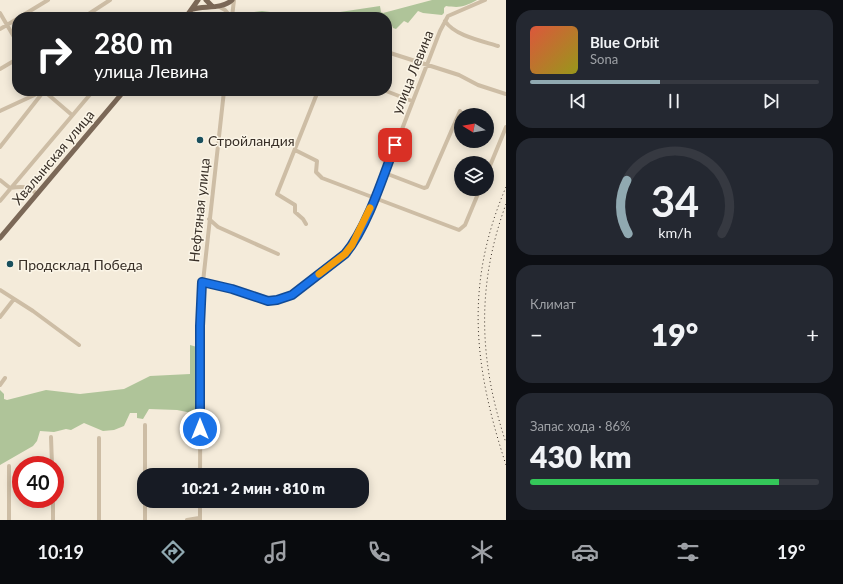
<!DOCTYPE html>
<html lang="ru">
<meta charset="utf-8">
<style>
body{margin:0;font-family:Lato,sans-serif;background:#242831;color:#f1f3f6;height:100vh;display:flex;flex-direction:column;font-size:15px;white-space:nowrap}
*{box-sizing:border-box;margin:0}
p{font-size:13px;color:#9ea1a6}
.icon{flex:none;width:22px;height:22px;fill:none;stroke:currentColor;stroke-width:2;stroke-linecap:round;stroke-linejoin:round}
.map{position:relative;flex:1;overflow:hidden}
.drawer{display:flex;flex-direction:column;gap:10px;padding:10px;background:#0d0f14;width:337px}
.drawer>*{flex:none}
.guide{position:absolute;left:12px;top:12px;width:380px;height:84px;border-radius:16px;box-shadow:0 2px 10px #0003;background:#202124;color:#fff;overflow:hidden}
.needle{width:26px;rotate:281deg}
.tools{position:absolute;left:454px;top:108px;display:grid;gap:8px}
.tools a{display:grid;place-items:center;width:40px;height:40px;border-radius:50%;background:#171b24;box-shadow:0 2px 10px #0003;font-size:20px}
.speed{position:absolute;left:12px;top:456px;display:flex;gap:8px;font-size:20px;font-weight:700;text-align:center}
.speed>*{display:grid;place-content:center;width:52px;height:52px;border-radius:50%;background:#171b24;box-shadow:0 2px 10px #0003;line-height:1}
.speed .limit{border:6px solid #d22;background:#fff;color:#111}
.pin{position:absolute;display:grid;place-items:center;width:34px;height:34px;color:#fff;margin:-17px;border-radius:8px;box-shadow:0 2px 6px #0006}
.me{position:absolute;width:44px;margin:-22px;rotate:0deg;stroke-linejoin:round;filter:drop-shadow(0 0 3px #0008)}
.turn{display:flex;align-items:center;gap:14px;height:84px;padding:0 16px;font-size:18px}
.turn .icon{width:52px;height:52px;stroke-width:2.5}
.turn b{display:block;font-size:28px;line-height:34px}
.big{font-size:30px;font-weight:800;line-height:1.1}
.drawer .tile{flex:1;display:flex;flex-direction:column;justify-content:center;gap:6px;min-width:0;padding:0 14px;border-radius:16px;background:#242831}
.drawer .dial{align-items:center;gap:0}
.dial svg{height:104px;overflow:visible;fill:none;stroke:#363941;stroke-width:7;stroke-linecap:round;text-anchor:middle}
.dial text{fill:#f1f3f6;stroke:none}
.song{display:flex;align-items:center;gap:12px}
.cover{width:48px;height:48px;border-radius:6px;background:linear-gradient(135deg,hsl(10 70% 55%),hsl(60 70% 35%))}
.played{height:4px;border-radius:2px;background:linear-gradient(90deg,#90a9b1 45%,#363941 45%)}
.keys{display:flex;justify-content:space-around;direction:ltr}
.heat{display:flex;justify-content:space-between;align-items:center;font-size:22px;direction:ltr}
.charge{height:6px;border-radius:3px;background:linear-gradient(90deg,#34c759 86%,#363941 0)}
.trip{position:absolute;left:137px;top:468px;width:232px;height:40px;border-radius:16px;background:#171b24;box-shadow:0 2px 10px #0003;font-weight:800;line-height:40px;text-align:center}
.menu{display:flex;height:64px;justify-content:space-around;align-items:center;background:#090b0e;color:#9ea1a6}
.menu .icon{width:28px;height:28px}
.menu .on{color:#90a9b1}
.menu b{font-size:18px;color:#f1f3f6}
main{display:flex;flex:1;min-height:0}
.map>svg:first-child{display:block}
.green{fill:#afc499}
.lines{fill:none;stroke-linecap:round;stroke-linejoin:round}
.minor{stroke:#cdbda5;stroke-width:4}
.major{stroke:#7b6857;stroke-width:5}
.rail{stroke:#382f27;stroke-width:1;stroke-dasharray:1 3;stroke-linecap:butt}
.route-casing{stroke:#114b97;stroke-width:10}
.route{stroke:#1a73e8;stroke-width:7}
.slow{stroke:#f59e0b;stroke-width:7}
.poi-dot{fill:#194f5d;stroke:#fbf5e7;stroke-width:1.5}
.labels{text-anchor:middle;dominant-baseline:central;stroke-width:3;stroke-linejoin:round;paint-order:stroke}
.street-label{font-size:14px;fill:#382f27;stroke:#fbf5e7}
.poi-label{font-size:14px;fill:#382f27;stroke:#fbf5e7;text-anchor:start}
</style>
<main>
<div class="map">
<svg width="506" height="520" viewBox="0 0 506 520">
<rect width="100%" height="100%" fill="#f4ebda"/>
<!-- green -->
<path class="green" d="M432,0H477C464,7 460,8 446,6L444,8V13L442,15L423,13L418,11L408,23L404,21L396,29L393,28L391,23H387V17H235V12L247,13L262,11L278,13H297L305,15H320L380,6L381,12L383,13Z
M190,345L197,347L195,412L192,413L177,410L149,409L143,419L137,418V413H130L124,426L114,430L103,431L84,423L71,430L66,429L54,432L40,431L37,441L33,446L0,465V390L4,394V399L7,400L46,390L80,394L124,389L150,376L190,374Z"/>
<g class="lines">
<!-- minor -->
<path class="minor" d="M218,6L225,10L231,17
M0,13L17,42
M20,17L48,0
M84,17L110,0
M232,17L234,0
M445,21C455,36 482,41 498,46
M0,29L17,19
M387,52L459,75L478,85L506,94
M0,69L17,59
M44,91L72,115
M386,91L412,101
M0,111L43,91
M0,147L44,91
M295,150L317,161L316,172L322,178L459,230L465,225L480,189
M385,173L424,188L427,187L460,111
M487,173L506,127
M0,180L10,188C22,186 28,186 37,194
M0,201L93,91
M209,219L218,227L278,254
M306,224L303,219L295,212V205L277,194L318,91
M202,282L232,289L268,301L277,300L292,295L345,254L352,245L375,199L440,31L448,16L485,0
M0,290L33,311L79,345
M0,317L14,299
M0,385L5,378
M145,425V475
M51,437L52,465
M99,438V520
M200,475L201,300L224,91
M53,499V520
M145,501V520
M200,501V520
M9,520V466
M187,520L199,518"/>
<!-- major -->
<path class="major" d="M206,0L212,6
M193,9C205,6 223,9 232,0
M186,17L198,0
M0,238L124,91"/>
<!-- rail -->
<path class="rail" d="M506,187C464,285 474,367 506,465
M506,204C476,286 479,361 506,443"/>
</g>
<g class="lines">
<!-- route casing -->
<g class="route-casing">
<path id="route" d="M200,429V326L202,282L232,289L268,301L277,300L292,295L345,254C367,228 383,177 395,145"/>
</g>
<!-- route -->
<use href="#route" class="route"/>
<!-- slow -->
<path class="slow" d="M319,274L345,254L352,245L370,208"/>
</g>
<!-- markers -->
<g class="poi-dot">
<circle cx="200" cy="140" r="4"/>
<circle cx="10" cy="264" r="4"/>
</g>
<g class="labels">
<!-- street labels -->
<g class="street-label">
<text transform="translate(412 72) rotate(-68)">улица Левина</text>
<text transform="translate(53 157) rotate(-50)">Хвалынская улица</text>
<text transform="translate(199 210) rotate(-84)">Нефтяная улица</text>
</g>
<!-- poi labels -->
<g class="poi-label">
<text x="208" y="140">Стройландия</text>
<text x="18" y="264">Продсклад Победа</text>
</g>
</g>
</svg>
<div class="tools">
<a><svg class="needle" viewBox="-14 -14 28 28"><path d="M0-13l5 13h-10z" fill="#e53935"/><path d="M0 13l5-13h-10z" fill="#9ea1a6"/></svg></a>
<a><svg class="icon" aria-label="layers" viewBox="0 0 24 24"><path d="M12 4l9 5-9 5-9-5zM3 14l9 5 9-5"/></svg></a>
</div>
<div class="speed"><div class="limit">40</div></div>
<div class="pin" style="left:395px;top:145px;background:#d93025"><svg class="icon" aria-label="arrive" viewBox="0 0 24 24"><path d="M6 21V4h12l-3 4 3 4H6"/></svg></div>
<svg class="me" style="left:200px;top:429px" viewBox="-20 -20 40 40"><circle r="17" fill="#1a73e8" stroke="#fff" stroke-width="3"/><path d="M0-11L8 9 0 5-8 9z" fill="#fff"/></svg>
<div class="trip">10:21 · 2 мин · 810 m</div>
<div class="guide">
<div class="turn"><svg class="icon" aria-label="right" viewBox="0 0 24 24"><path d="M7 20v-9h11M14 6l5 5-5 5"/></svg><div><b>280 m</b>улица Левина</div></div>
</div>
</div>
<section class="drawer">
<div class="tile">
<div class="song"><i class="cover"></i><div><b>Blue Orbit</b><p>Sona</p></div></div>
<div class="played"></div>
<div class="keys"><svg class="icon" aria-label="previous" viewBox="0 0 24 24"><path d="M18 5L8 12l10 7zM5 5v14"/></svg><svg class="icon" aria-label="pause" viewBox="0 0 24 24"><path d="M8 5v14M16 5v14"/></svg><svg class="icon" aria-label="next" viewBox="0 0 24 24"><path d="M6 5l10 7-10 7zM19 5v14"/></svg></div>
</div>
<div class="tile dial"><svg viewBox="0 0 100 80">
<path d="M14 69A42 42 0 1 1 86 69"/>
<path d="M14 69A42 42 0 0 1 13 28" stroke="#90a9b1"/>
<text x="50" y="56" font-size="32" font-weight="700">34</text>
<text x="50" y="72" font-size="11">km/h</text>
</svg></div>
<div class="tile"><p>Климат</p>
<div class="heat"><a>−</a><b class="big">19°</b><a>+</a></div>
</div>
<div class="tile"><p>Запас хода · 86%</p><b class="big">430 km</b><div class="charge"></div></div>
</section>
</main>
<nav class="menu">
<b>10:19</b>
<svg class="icon on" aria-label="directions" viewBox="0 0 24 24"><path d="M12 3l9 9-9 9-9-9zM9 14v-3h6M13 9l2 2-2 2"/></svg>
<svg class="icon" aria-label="music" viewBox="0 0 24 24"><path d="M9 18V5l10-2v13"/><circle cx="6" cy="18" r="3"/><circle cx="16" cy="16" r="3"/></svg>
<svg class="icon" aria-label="phone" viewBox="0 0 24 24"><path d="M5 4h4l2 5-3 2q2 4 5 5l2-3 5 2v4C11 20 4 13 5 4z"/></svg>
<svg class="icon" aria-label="climate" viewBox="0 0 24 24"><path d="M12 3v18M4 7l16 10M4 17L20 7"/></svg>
<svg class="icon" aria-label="car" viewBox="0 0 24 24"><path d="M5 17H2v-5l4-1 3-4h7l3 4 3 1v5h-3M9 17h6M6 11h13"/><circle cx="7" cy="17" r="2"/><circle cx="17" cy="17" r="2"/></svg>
<svg class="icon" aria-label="filters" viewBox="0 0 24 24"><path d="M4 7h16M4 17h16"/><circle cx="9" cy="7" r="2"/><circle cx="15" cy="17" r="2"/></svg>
<b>19°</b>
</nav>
